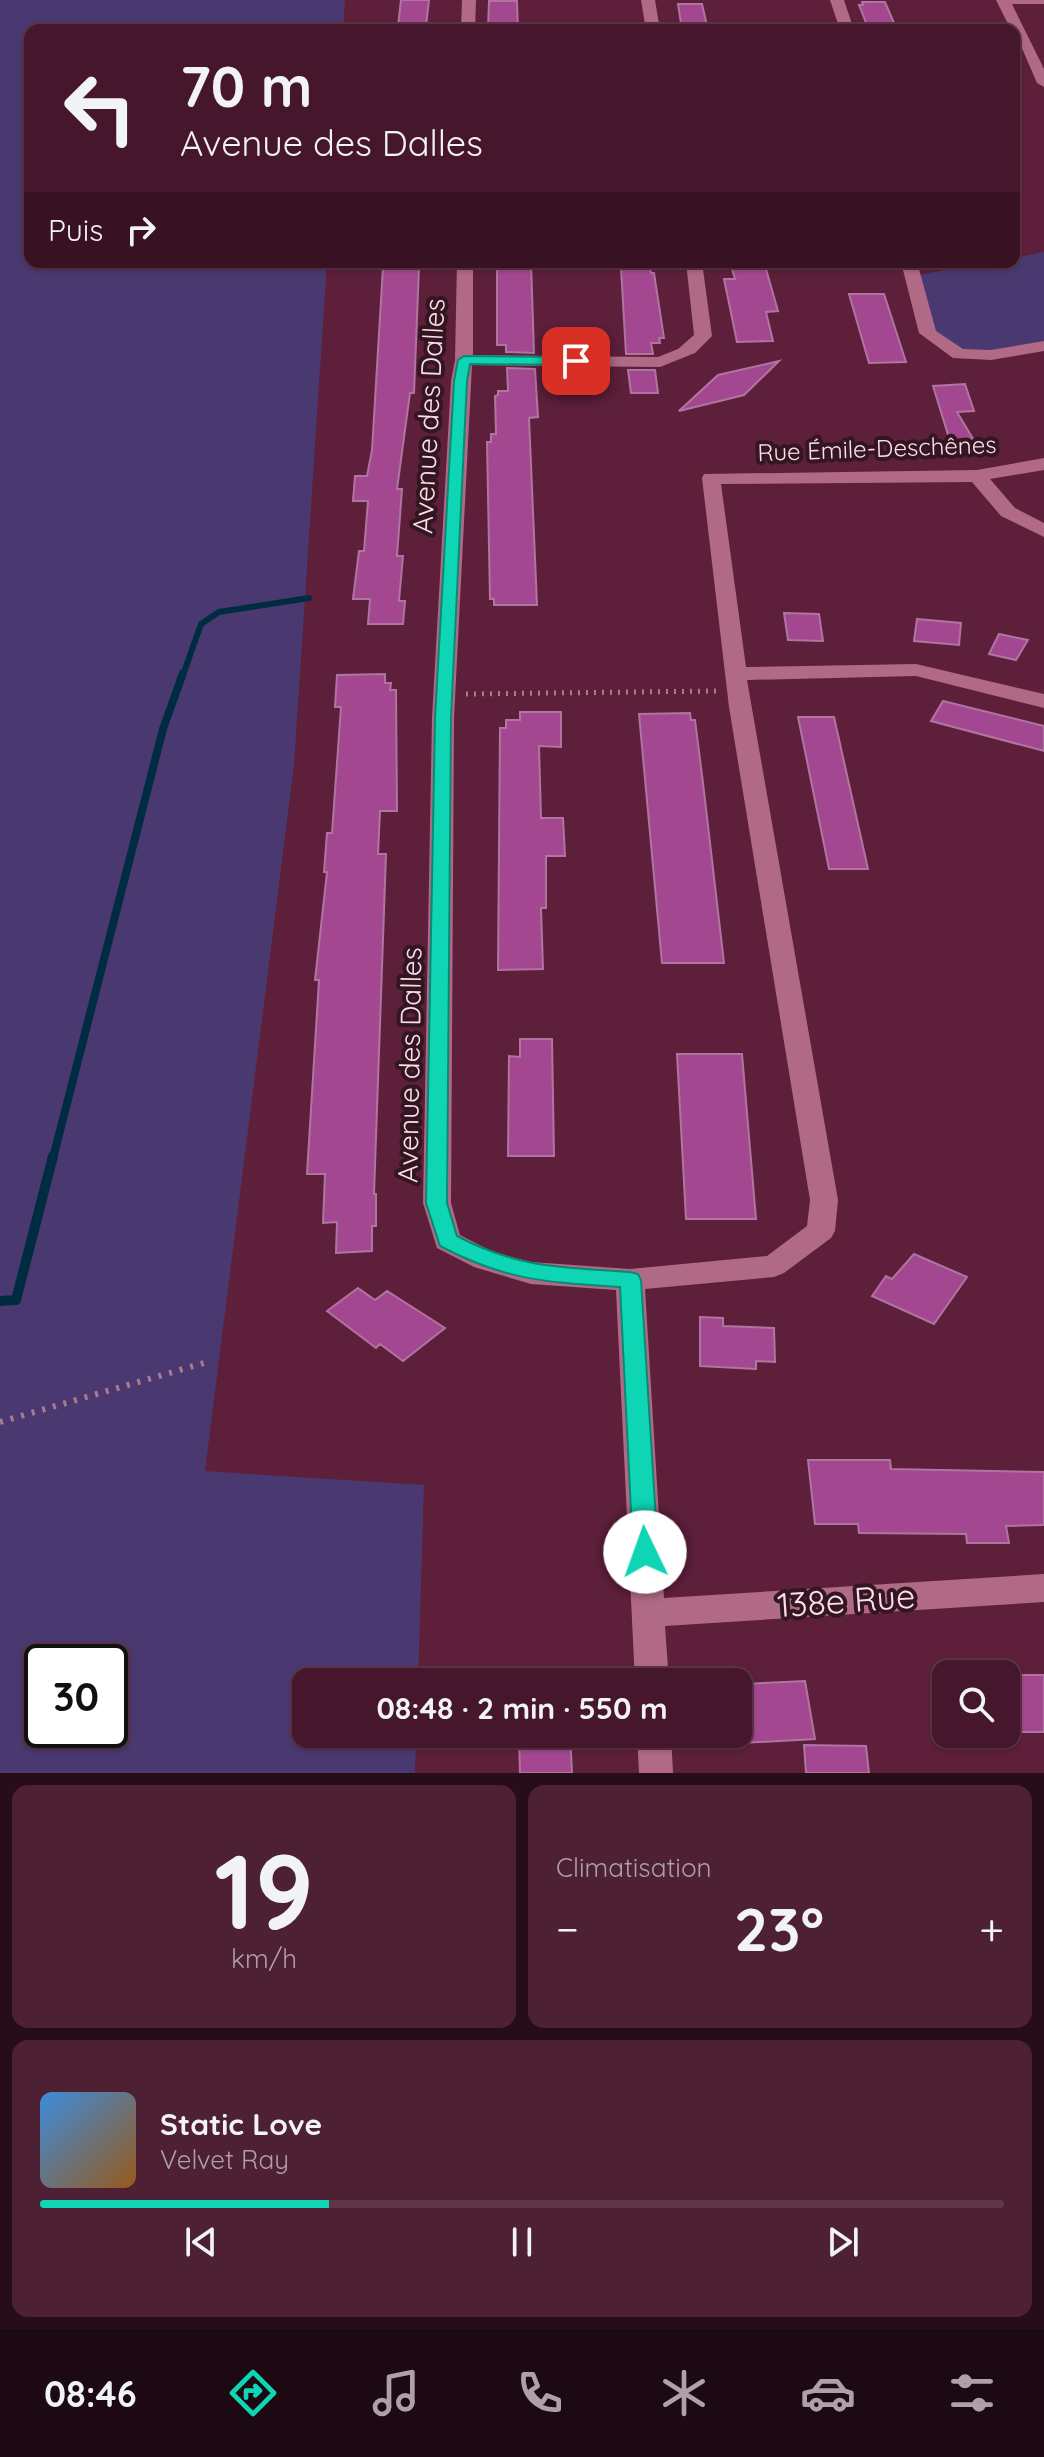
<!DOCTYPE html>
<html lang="fr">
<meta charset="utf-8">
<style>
body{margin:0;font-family:Quicksand,sans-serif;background:#4d2034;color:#f1f3f6;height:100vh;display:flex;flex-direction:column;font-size:30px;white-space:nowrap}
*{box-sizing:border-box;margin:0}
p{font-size:26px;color:#b09fa9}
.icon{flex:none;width:44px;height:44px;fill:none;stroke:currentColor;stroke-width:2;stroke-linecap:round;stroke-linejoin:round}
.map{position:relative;height:1773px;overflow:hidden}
.panel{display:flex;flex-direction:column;gap:12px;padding:12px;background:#260d18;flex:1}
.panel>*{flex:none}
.hud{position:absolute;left:24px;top:24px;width:996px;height:244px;border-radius:16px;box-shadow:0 2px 6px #0004,0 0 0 2px #5e3648;background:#46172c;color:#f1f3f6;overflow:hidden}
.controls{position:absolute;left:932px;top:1660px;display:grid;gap:16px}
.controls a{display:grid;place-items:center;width:88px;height:88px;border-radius:16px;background:#46172c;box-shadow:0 2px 6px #0004,0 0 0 2px #5e3648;font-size:40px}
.speed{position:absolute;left:24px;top:1644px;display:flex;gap:16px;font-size:40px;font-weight:700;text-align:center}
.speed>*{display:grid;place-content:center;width:104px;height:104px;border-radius:50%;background:#46172c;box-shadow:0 2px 6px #0004,0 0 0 2px #5e3648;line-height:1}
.speed .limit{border:4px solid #111;border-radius:12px;background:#fff;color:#111}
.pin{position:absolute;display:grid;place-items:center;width:68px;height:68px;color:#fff;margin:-34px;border-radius:16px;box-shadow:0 4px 12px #0006}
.me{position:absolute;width:88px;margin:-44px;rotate:357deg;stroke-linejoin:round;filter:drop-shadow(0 0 6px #0008)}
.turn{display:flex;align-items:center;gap:28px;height:168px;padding:0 24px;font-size:36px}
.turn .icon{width:104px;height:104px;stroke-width:2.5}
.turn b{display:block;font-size:56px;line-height:68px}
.then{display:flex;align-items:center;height:76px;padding:0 24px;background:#0003;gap:16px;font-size:30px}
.big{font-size:60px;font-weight:700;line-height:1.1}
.panel .card{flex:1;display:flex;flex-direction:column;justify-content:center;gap:12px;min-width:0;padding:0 28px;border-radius:16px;background:#4d2034}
.panel .dial{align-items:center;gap:0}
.dial b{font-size:104px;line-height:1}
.song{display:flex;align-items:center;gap:24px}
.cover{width:96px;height:96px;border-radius:12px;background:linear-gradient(135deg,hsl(210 70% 55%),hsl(30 70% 35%))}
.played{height:8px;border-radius:4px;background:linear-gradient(90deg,#0ed5b4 30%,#5e3648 30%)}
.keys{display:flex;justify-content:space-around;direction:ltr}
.heat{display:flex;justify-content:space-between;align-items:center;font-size:44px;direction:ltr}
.panel .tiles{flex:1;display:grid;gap:12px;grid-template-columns:1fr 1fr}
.card:last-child{grid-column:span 2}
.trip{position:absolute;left:292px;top:1668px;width:460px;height:80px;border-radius:16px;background:#46172c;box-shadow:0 2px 6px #0004,0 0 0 2px #5e3648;font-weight:700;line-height:80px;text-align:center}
.dock{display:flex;height:128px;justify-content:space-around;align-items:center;background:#1c0912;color:#b09fa9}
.dock .icon{width:56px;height:56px}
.dock .active{color:#0ed5b4}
.dock b{font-size:36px;color:#f1f3f6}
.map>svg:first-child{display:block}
.green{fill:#4a3970;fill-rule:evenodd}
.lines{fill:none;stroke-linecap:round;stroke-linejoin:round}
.stream-far2{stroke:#002c41;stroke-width:6}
.stream-far1{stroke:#002c41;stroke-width:8}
.stream{stroke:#002c41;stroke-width:10}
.building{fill:#a34890;stroke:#b074a1;stroke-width:2}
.path-far1{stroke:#ab7a8e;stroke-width:5;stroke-dasharray:2 6;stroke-linecap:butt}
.path{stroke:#ab7a8e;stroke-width:6;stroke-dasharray:3 8;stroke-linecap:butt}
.street{fill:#b16a85;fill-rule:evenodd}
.route{fill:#0ed5b4;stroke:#098a75;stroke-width:2}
.labels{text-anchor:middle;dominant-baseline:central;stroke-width:8;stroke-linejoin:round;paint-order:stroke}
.far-street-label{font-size:24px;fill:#fedde8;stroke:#321621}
.street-label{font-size:28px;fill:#fedde8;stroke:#321621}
.near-street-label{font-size:34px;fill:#fedde8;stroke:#321621}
</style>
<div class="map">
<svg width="1044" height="1773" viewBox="0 0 1044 1773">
<rect width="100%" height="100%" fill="#5e1f3b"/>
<!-- green -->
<path class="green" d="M0,0H345L343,30H30V262H327L294,765L205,1471L424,1485L418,1682H306V1734H416L415,1773H0ZM42,1662H110V1730H42Z
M1044,252V346L959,354L928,333L913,276L989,262H1014V258Z"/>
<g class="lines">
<!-- stream-far2 -->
<path class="stream-far2" d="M183,675L201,624L219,612L309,598"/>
<!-- stream-far1 -->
<path class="stream-far1" d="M53,1158L163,729L183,673"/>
<!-- stream -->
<path class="stream" d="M0,1301L16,1300L53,1156"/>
</g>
<!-- building -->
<path class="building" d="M401,0H429L426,26H398Z
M489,1H517L518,30H488Z
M862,2H885L897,30H869L859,5H863Z
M678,4H702L708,30H682Z
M497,262H531L534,353L506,352V345H497Z
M383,267H419L414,393H410L397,489H402L397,556H403L399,601H405L403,624H368L370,599H353L359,551H364L368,501H353L355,476H367L372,450Z
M621,268H650L651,273H654L664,338H659L660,343H651L653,354H626Z
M732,269H766L778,311L766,312L773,341L737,342L724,279H735Z
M849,294H884L906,362L869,363Z
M779,361L744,395L679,411L718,375Z
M507,368L535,369L538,417L529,418L537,605H494V599H490L487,442H491V434H496L495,396L498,395V391H508Z
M628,370H655L658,393H631Z
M965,384L974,411L957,412L979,449L953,451L933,386Z
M784,613L819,614L823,641L788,640Z
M917,619L961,623L959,645L914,641Z
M999,634L1028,640L1016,660L989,654Z
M385,674V683H391L390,690H396L397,811H380L378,854H386L374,1194H376V1226H372V1251L336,1253L337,1222L323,1223L325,1174H307L319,980H315L327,872H324L327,833H332L341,707H335L337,675Z
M943,701L1044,726V751L931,721Z
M520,712H561V747L539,746L541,818H563L565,856H546V908H541L543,969L498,970L500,728H506V720H520Z
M690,713L691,720H695L703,783L724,963H662L639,714Z
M798,717H834L868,869H829Z
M520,1039H552L554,1156H508L509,1056L520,1057Z
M677,1054H742L756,1219H686Z
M914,1254L967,1277L934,1324L872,1296L886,1276L892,1279Z
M358,1288L375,1300L387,1291L445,1328L403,1361L380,1344L376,1348L327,1311Z
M700,1317L723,1318V1326L774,1328L775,1362L756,1361V1369L700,1366Z
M808,1460H890L891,1469L1044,1472V1525L1006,1526L1009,1543H967L966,1534L859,1533L858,1524H815Z
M1006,1675H1044V1732H1006Z
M805,1681L815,1739L742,1743L738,1692H744L743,1684Z
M519,1734H570L572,1773H520Z
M804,1745L866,1746L869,1773H806Z"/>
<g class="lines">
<!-- path-far1 -->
<path class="path-far1" d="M466,694L716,691"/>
<!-- path -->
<path class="path" d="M0,1422L204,1363"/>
<!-- street -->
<path class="street" d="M462,0H476L475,30H461Z
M641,0H655L660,30H646Z
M830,0H844L854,30H840Z
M996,0H1044V4H1012L1044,69V87L1037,83L1014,30H1011Z
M457,262H473V355L658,357L678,349L694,335L686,262H702L712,336L695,353L660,367L472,365L454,718L451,1203L460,1235L493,1252L531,1262L630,1269L767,1256L807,1226L810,1200L729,707L702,478L704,474L977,470L1044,458V470L990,479L1015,508L1044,523V537L1001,516L972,482L721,484L746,667L916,664L1044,694V708L916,676L747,680L838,1200L835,1231L831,1238L784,1273L774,1277L645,1289L664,1598L1044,1574V1602L665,1626L669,1682H635L616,1290L531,1284L474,1267L437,1248L423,1203L432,718L451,381L455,360Z
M901,262H917L936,331L963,349L991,350L1044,341V351L991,360L953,358L919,333Z
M637,1734H671L673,1773H639Z"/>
</g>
<!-- route -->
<path class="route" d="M464,356L576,357L583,361L576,365L470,364L467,381L451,718L447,1203L457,1236C520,1269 562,1267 630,1272L638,1274L641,1280L658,1552L654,1559L645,1562L637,1559L633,1552L620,1287C547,1282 506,1281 440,1246L426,1203L435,718L454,381L458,360Z"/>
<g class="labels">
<!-- far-street labels -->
<g class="far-street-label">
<text transform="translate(877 448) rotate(-2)">Rue Émile-Deschênes</text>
</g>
<!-- street labels -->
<g class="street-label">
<text transform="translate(428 416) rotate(-87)">Avenue des Dalles</text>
<text transform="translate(409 1065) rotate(-89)">Avenue des Dalles</text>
</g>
<!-- near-street labels -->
<g class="near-street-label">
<text transform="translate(846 1600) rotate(-4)">138e Rue</text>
</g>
</g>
</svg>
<div class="controls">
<a><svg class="icon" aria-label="search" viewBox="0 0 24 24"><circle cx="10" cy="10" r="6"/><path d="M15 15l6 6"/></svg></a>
</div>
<div class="speed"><div class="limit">30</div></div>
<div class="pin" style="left:576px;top:361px;background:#d93025"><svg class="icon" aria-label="arrive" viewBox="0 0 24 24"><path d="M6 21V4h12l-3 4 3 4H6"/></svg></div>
<svg class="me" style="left:645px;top:1552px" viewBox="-20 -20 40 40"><circle r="19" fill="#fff"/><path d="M0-13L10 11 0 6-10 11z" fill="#0ed5b4"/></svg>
<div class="trip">08:48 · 2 min · 550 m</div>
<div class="hud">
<div class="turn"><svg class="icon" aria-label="left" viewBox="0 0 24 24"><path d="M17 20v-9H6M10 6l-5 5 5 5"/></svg><div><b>70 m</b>Avenue des Dalles</div></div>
<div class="then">Puis<svg class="icon" aria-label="right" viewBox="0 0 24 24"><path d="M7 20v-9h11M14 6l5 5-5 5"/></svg></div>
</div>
</div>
<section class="panel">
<div class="tiles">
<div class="card dial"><b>19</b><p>km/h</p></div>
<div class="card"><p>Climatisation</p>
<div class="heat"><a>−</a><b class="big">23°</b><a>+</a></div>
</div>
<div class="card">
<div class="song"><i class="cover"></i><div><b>Static Love</b><p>Velvet Ray</p></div></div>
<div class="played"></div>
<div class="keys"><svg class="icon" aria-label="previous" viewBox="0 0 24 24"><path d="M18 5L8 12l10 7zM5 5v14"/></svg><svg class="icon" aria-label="pause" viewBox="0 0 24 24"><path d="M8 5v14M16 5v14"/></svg><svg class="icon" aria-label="next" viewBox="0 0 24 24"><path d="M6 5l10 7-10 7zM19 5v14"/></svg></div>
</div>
</div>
</section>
<nav class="dock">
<b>08:46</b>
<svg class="icon active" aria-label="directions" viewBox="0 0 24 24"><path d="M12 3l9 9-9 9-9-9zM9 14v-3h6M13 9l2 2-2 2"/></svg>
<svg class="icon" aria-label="music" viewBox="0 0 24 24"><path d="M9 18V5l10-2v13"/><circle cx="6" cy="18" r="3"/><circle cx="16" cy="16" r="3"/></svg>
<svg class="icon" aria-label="phone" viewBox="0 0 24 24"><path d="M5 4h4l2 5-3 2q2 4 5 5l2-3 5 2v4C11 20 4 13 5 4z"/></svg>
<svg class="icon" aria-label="climate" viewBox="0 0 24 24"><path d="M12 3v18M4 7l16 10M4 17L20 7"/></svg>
<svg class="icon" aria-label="car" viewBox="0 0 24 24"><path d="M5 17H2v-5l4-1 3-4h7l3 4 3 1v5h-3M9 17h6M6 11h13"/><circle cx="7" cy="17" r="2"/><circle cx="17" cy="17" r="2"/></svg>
<svg class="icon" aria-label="filters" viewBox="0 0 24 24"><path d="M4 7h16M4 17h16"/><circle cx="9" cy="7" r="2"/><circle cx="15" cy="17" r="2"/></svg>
</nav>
